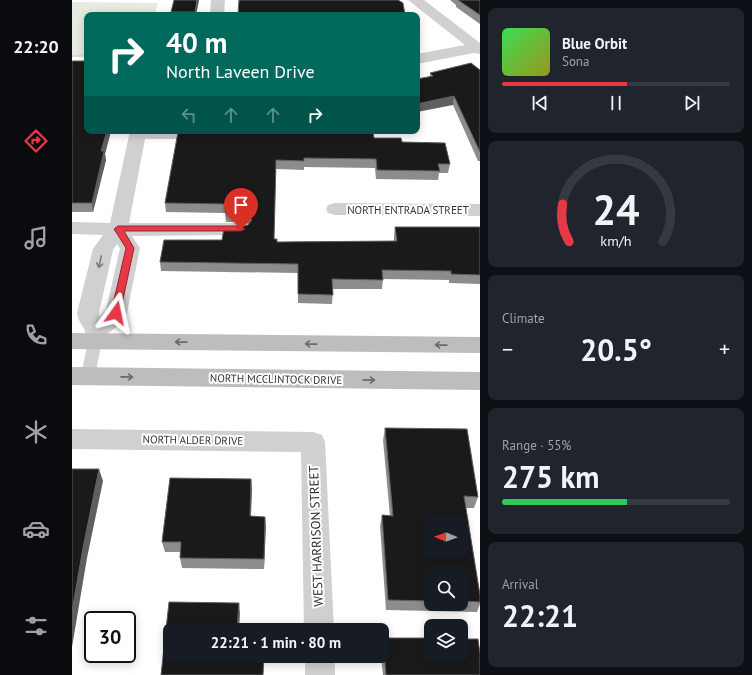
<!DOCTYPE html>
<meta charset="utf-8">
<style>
body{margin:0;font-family:"PT Sans",sans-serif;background:#20242c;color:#f1f3f6;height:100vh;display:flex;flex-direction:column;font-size:15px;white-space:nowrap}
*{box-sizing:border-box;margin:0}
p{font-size:13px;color:#9ea1a6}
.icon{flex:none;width:22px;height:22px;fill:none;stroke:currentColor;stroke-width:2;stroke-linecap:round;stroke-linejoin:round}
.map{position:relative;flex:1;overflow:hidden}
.panel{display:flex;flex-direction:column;gap:8px;padding:8px;background:#0d0f14;width:272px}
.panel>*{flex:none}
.guide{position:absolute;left:12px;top:12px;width:336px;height:122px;border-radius:8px;box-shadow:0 2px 10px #0003;background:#00695c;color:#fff;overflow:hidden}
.needle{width:26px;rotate:271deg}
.buttons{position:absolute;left:352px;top:515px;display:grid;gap:8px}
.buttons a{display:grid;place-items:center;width:44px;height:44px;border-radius:8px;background:#171b24;box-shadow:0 2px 10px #0003;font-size:20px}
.speed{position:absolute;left:12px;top:611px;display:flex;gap:8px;font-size:20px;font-weight:700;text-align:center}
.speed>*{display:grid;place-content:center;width:52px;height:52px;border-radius:50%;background:#171b24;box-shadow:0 2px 10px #0003;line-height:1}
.speed .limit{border:2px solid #111;border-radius:6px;background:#fff;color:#111}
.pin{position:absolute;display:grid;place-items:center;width:34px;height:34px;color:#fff;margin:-41px -17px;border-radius:50% 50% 50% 0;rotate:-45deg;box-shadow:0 0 4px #0007}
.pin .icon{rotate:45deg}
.me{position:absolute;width:44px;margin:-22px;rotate:12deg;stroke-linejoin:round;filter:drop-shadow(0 0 3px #0008)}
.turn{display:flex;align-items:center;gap:14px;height:84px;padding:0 16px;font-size:18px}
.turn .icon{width:52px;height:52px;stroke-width:2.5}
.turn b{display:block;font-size:28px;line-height:34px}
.lanes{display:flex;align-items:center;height:38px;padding:0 16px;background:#0003;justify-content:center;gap:20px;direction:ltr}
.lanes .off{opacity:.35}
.big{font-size:30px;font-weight:800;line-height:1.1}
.panel .widget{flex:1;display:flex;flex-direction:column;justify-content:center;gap:6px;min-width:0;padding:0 14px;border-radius:8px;background:#20242c}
.panel .dial{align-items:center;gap:0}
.dial svg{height:104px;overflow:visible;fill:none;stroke:#363941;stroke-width:7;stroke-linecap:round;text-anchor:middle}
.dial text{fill:#f1f3f6;stroke:none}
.song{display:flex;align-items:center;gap:12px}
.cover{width:48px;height:48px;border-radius:6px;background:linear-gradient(135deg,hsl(130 70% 55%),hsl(60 70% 35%))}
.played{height:4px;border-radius:2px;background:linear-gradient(90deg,#e63946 55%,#363941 55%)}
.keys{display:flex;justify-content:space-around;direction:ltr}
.heat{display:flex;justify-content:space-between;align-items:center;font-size:22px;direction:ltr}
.charge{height:6px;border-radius:3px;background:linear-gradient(90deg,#34c759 55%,#363941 0)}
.trip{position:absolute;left:91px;top:623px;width:226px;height:40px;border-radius:8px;background:#171b24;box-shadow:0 2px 10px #0003;font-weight:800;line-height:40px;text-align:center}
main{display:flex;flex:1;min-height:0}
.dock{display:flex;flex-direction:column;width:72px;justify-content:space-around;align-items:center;background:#090b0e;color:#9ea1a6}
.dock .icon{width:28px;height:28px}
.dock .active{color:#e63946}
.dock b{font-size:18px;color:#f1f3f6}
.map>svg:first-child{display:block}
.green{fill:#e6ecdf}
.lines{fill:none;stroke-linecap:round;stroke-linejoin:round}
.path{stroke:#cdcdcd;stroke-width:2;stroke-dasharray:1.5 1.5;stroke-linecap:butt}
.lane{fill:#d0d0d0;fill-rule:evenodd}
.street{fill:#d0d0d0;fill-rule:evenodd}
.secondary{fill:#bdbdbd;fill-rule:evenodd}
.wall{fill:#8c8c8c;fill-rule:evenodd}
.shaded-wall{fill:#5f5f5f}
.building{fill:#1a1a1a;stroke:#5f5f5f;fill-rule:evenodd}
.oneway{stroke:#7a7a7a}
.oneway2{stroke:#6a6a6a}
.route{fill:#e63946;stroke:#96252e}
.labels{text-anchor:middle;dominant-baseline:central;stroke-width:4;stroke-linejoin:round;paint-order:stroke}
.street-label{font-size:11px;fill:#333;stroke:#fff}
.near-street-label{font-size:13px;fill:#333;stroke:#fff}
</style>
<main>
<nav class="dock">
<b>22:20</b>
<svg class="icon active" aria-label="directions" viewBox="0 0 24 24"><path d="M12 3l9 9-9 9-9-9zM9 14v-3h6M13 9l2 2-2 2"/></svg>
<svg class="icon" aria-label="music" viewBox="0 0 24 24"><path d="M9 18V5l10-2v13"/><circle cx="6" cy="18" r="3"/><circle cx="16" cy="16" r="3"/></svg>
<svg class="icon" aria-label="phone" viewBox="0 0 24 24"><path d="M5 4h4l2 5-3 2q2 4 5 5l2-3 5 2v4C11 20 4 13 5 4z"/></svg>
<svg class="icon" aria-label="climate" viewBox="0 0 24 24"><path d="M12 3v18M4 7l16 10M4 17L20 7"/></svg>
<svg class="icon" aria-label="car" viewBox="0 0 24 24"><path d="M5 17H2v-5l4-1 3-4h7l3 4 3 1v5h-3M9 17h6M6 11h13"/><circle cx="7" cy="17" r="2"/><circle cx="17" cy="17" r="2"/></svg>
<svg class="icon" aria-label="filters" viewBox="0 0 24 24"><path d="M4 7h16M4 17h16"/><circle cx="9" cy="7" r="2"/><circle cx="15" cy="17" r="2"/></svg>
</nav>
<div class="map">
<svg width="408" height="675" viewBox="0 0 408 675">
<rect width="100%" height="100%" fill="#fff"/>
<!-- green -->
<path class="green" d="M0,2L86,3L82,15H15V57H0Z"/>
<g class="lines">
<!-- path -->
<path class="path" d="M0,56L15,55"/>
<!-- lane -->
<path class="lane" d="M23,336L28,338L30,341L23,376L21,380L16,381L11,380L9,376L16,341L18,338Z"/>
<!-- street -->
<path class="street" d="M139,0H153L152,15H138Z
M336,0H352L408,43V54L402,53L345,64V54L393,45Z
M58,131H142L144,134L142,138L136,139H73L57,223H169L176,225L179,229L176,233L169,235L60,236L68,248L55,313L46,326L35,334L34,341L31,347L23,349L15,347C11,339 15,337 13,331C10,324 6,321 5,313L21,249L31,235L0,234V222L38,223ZM45,244L48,248L34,310L27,317V313L41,250Z
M263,203L408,204V216L263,215L256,213L254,209L256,205Z
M0,429L241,432L250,435L253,442L262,630H232L229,452L0,449Z
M233,656H263V675H233Z"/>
<!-- secondary -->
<path class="secondary" d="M0,333L408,337V353L0,349Z
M0,367L408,372V390L0,385Z"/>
</g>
<!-- wall -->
<path class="wall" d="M127,0L124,15H100L99,12Z
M378,0H408V24L384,7V5Z
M0,61L15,131H39L33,154L34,160L21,212H0Z
M408,70V161H406L381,105L358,76V73Z
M174,132L302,138L330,142L378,164L376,173H367L366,180L304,179L303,168L232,167V170L204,169L202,239L205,242L322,241V236L323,227H408V284L377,283V280L311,279L310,289H261L260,304L226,303V273L89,271L88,262L150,240L169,227L176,225L177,224L169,222H154L153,213L94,212L93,203Z
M313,428L406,497L402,508H394L408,595V604L405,612L314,610L308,526L310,515L318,516L311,440ZM359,574H389V604H359Z
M179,479L180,490L179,516L193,517L192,569L110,568L108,558V552H93L90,542Z
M311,638L408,675H311L309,656H310V642Z"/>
<!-- shaded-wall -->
<path class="shaded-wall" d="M125,0H127L124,15H123V12Z
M382,96L381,105L345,112V104Z
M35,131H39L33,154L34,160L21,212L20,203L29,151Z
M27,469L31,481L15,558L0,647V611L11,548Z
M179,479L180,490L178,527V516Z
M193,517L194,527L192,569V559Z
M167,603L168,613L167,630H165Z"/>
<!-- building -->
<path class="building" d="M102,0H125L123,12H99Z
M167,0H326L331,3L333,15H166Z
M386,0H408V15Z
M0,61H15V131H35L29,151H32L20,203H0Z
M399,63L408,70V152L382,96L345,104V79L361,76L358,73Z
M178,131H301L302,138H329L330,142L373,143L378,164H366L368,171L305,170L304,159L232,158V161L204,160L202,239H205V242L325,241L323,227H408V275L379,274V271L310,270L311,280L260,279L261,295L226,294V264L88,262L92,240H150L152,228L169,227L176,225L180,220L176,215L169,213L153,212L154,204L93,203L106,132H174Z
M313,428L395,429L406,497L392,496L408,595V602L389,601V574H359V601L316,600L310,515L321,516ZM359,522H389V552H359Z
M0,469H27L11,548L0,611Z
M98,478L179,479L178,516L193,517L192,559L108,558L109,542H90Z
M97,602L167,603L165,630H98V656H192L191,675H89Z
M311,638H359V656H389V639H406L408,654V675H314Z"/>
<!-- one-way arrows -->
<defs><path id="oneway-shaft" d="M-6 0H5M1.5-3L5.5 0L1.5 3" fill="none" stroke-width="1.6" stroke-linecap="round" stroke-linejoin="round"/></defs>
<use class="oneway" href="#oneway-shaft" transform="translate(28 262) rotate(103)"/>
<g class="oneway2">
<use href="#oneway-shaft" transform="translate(109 342) rotate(-179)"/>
<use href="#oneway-shaft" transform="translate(239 344) rotate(-179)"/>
<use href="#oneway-shaft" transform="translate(369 345) rotate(-179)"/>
<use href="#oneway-shaft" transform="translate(55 377) rotate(1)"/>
<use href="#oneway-shaft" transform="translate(297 380) rotate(1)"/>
</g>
<!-- route -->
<path class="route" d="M46,226H169L173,229L169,231H52L62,248L48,313L44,316L39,313L54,248L42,229Z"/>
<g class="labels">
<!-- street labels -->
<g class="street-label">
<text x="336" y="210">NORTH ENTRADA STREET</text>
<text transform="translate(204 379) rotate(1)">NORTH MCCLINTOCK DRIVE</text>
<text transform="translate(121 440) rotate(1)">NORTH ALDER DRIVE</text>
</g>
<!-- near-street labels -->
<g class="near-street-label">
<text transform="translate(244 536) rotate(-92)">WEST HARRISON STREET</text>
</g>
</g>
</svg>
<div class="buttons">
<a><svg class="needle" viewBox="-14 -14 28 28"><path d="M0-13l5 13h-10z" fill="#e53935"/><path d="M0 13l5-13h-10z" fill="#9ea1a6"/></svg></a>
<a><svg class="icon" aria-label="search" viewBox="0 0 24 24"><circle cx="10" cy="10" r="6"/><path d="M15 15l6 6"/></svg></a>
<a><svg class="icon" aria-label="layers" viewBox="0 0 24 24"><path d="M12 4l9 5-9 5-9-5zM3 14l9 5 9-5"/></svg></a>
</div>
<div class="speed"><div class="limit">30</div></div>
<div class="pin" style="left:169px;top:229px;background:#d93025"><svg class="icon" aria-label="arrive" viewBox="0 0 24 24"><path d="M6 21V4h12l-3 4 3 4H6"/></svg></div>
<svg class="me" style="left:44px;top:313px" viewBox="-20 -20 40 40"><path d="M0-17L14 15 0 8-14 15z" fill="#e63946" stroke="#fff" stroke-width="4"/></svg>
<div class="trip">22:21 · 1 min · 80 m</div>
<div class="guide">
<div class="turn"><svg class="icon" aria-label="right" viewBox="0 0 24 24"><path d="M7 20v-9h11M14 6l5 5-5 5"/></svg><div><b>40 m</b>North Laveen Drive</div></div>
<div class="lanes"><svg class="icon off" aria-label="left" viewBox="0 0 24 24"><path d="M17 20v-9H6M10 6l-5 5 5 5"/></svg><svg class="icon off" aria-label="ahead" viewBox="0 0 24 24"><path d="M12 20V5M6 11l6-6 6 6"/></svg><svg class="icon off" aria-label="ahead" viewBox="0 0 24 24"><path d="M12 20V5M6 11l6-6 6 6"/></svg><svg class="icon" aria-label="right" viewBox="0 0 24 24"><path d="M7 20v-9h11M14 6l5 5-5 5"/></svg></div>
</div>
</div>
<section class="panel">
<div class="widget">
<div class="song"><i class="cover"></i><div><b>Blue Orbit</b><p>Sona</p></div></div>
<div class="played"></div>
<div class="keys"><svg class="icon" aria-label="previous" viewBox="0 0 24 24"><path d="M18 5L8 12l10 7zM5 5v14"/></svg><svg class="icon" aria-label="pause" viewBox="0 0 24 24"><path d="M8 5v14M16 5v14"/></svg><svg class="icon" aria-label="next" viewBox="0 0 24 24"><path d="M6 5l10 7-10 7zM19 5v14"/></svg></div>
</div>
<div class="widget dial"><svg viewBox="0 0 100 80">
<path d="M14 69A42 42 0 1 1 86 69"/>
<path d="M14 69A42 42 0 0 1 9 40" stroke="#e63946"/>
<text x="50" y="56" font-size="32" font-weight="700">24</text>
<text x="50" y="72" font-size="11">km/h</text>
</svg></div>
<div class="widget"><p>Climate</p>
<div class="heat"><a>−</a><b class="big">20.5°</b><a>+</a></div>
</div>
<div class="widget"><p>Range · 55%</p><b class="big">275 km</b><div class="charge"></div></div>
<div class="widget"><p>Arrival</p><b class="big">22:21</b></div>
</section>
</main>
